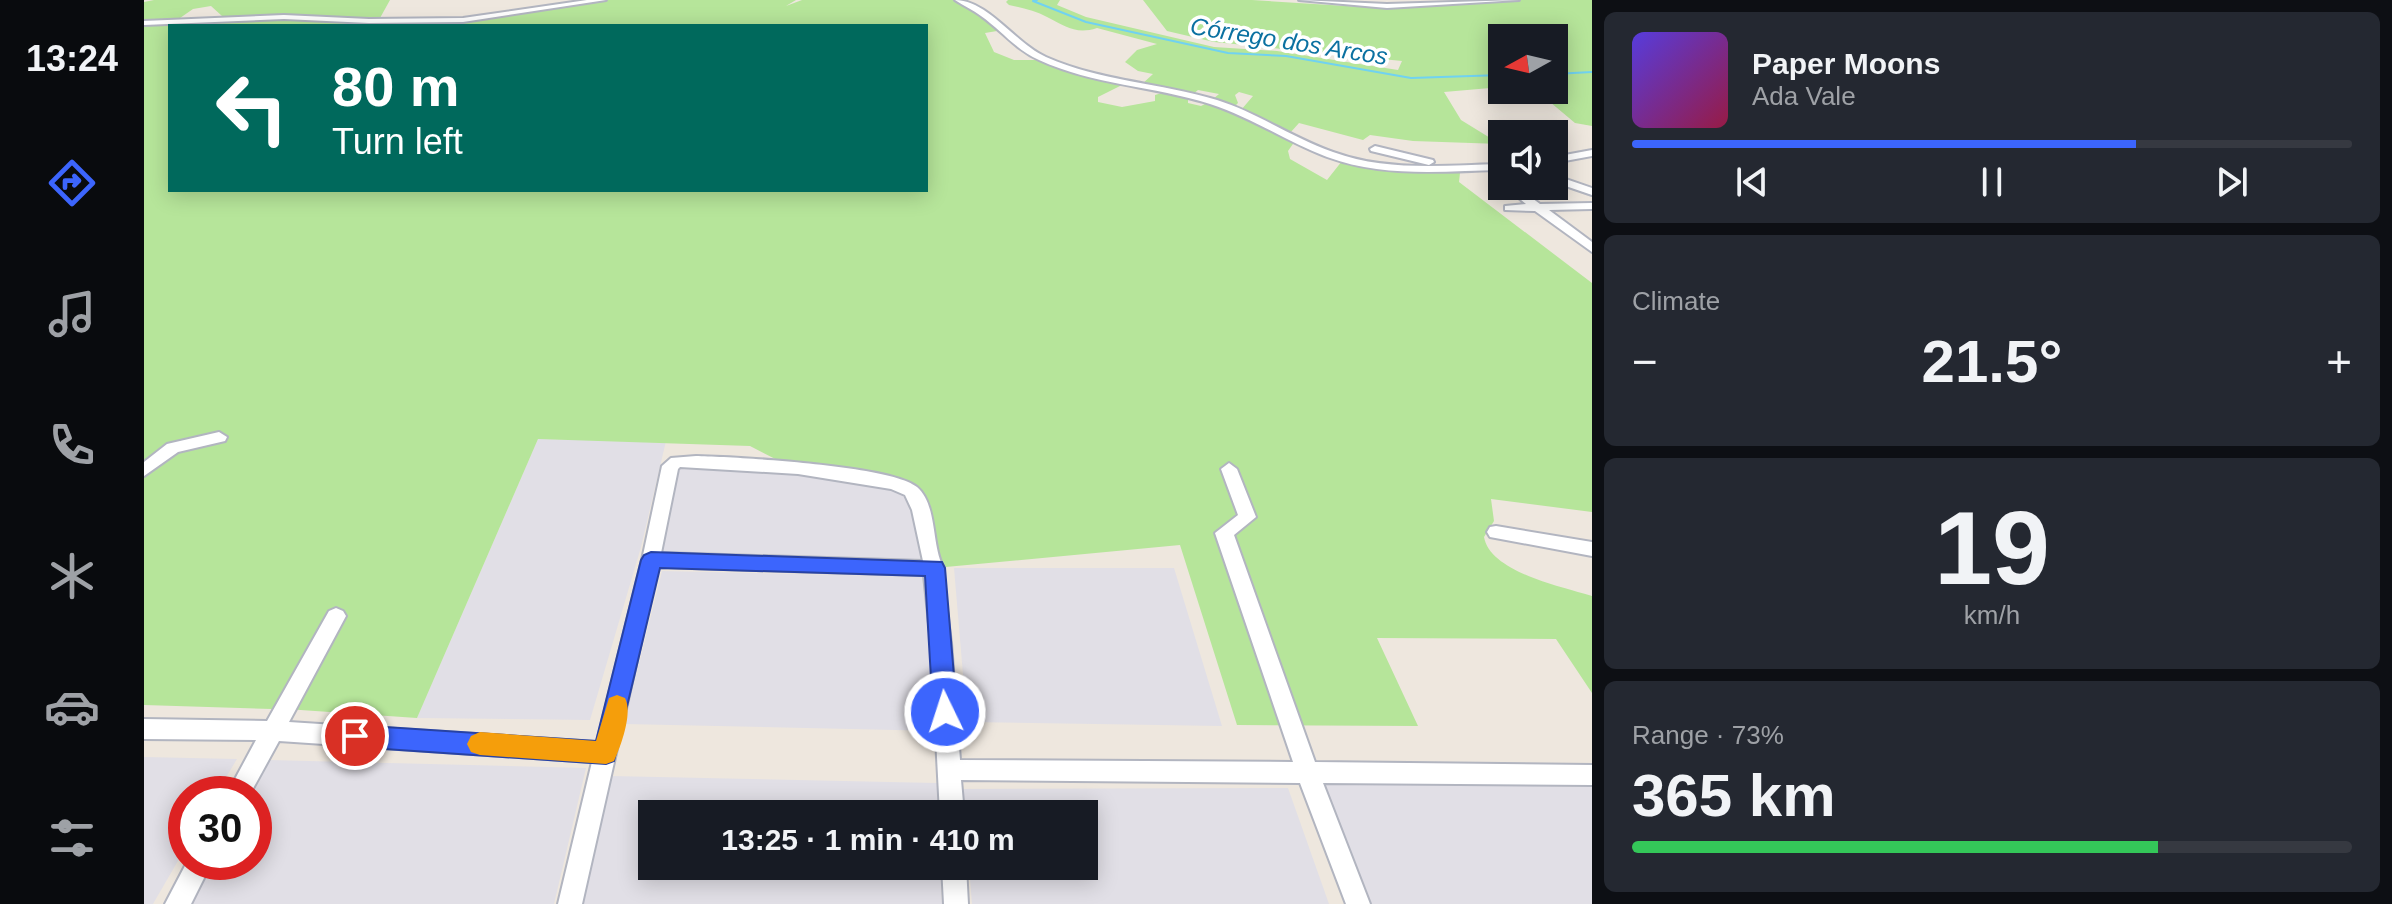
<!DOCTYPE html>
<meta charset="utf-8">
<style>
body{margin:0;font-family:Arial,sans-serif;background:#242831;color:#f1f3f6;height:100vh;display:flex;flex-direction:column;font-size:30px;white-space:nowrap}
*{box-sizing:border-box;margin:0}
p{font-size:26px;color:#9ea1a6}
.icon{flex:none;width:44px;height:44px;fill:none;stroke:currentColor;stroke-width:2;stroke-linecap:round;stroke-linejoin:round}
.map{position:relative;flex:1;overflow:hidden}
.drawer{display:flex;flex-direction:column;gap:12px;padding:12px;background:#0d0f14;width:800px}
.drawer>*{flex:none}
.banner{position:absolute;left:24px;top:24px;width:760px;height:168px;border-radius:0px;box-shadow:0 4px 20px #0003;background:#00695c;color:#fff;overflow:hidden}
.needle{width:52px;rotate:262deg}
.tools{position:absolute;left:1344px;top:24px;display:grid;gap:16px}
.tools a{display:grid;place-items:center;width:80px;height:80px;border-radius:0px;background:#171b24;box-shadow:0 4px 20px #0003;font-size:40px}
.speed{position:absolute;left:24px;top:776px;display:flex;gap:16px;font-size:40px;font-weight:700;text-align:center}
.speed>*{display:grid;place-content:center;width:104px;height:104px;border-radius:50%;background:#171b24;box-shadow:0 4px 20px #0003;line-height:1}
.speed .limit{border:12px solid #d22;background:#fff;color:#111}
.pin{position:absolute;display:grid;place-items:center;width:68px;height:68px;color:#fff;margin:-34px;border:4px solid #fff;border-radius:50%;box-shadow:0 2px 8px #0007}
.me{position:absolute;width:88px;margin:-44px;rotate:356deg;stroke-linejoin:round;filter:drop-shadow(0 0 6px #0008)}
.turn{display:flex;align-items:center;gap:28px;height:168px;padding:0 32px;font-size:36px}
.turn .icon{width:104px;height:104px;stroke-width:2.5}
.turn b{display:block;font-size:56px;line-height:68px}
.big{font-size:60px;font-weight:800;line-height:1.1}
.drawer .tile{flex:1;display:flex;flex-direction:column;justify-content:center;gap:12px;min-width:0;padding:0 28px;border-radius:12px;background:#242831}
.drawer .dial{align-items:center;gap:0}
.dial b{font-size:104px;line-height:1}
.song{display:flex;align-items:center;gap:24px}
.cover{width:96px;height:96px;border-radius:12px;background:linear-gradient(135deg,hsl(250 70% 55%),hsl(340 70% 35%))}
.played{height:8px;border-radius:4px;background:linear-gradient(90deg,#3c65fd 70%,#363941 70%)}
.keys{display:flex;justify-content:space-around;direction:ltr}
.heat{display:flex;justify-content:space-between;align-items:center;font-size:44px;direction:ltr}
.charge{height:12px;border-radius:6px;background:linear-gradient(90deg,#34c759 73%,#363941 0)}
.trip{position:absolute;left:494px;top:800px;width:460px;height:80px;border-radius:0px;background:#171b24;box-shadow:0 4px 20px #0003;font-weight:800;line-height:80px;text-align:center}
main{display:flex;flex:1;min-height:0}
.menu{display:flex;flex-direction:column;width:144px;justify-content:space-around;align-items:center;background:#090b0e;color:#9ea1a6}
.menu .icon{width:56px;height:56px}
.menu .active{color:#3c65fd}
.menu b{font-size:36px;color:#f1f3f6}
.map>svg:first-child{display:block}
.industrial{fill:#e1dfe6}
.green{fill:#b6e59a;fill-rule:evenodd}
.lines{fill:none;stroke-linecap:round;stroke-linejoin:round}
.stream{stroke:#70d2f1;stroke-width:2}
.minor-casing{stroke:#b2b5c0;stroke-width:4}
.minor{fill:#fff;fill-rule:evenodd}
.route{fill:#3c65fd;stroke:#2742a4;stroke-width:2}
.slow{fill:#f59e0b}
.labels{text-anchor:middle;dominant-baseline:central;stroke-width:7;stroke-linejoin:round;paint-order:stroke}
.far-water-label{font-size:24px;font-style:italic;fill:#0b71a1;stroke:#fff}
</style>
<main>
<nav class="menu">
<b>13:24</b>
<svg class="icon active" aria-label="directions" viewBox="0 0 24 24"><path d="M12 3l9 9-9 9-9-9zM9 14v-3h6M13 9l2 2-2 2"/></svg>
<svg class="icon" aria-label="music" viewBox="0 0 24 24"><path d="M9 18V5l10-2v13"/><circle cx="6" cy="18" r="3"/><circle cx="16" cy="16" r="3"/></svg>
<svg class="icon" aria-label="phone" viewBox="0 0 24 24"><path d="M5 4h4l2 5-3 2q2 4 5 5l2-3 5 2v4C11 20 4 13 5 4z"/></svg>
<svg class="icon" aria-label="climate" viewBox="0 0 24 24"><path d="M12 3v18M4 7l16 10M4 17L20 7"/></svg>
<svg class="icon" aria-label="car" viewBox="0 0 24 24"><path d="M5 17H2v-5l4-1 3-4h7l3 4 3 1v5h-3M9 17h6M6 11h13"/><circle cx="7" cy="17" r="2"/><circle cx="17" cy="17" r="2"/></svg>
<svg class="icon" aria-label="filters" viewBox="0 0 24 24"><path d="M4 7h16M4 17h16"/><circle cx="9" cy="7" r="2"/><circle cx="15" cy="17" r="2"/></svg>
</nav>
<div class="map">
<svg width="1448" height="904" viewBox="0 0 1448 904">
<rect width="100%" height="100%" fill="#eee7de"/>
<!-- industrial -->
<path class="industrial" d="M394,439L522,441L497,547L446,720L273,718Z
M533,468L642,472L737,483L767,495L791,568L515,552Z
M810,568H1030L1078,726L823,722Z
M518,571L786,577L796,731L480,724Z
M0,757L93,759L72,794H42V847L9,904H0Z
M125,760L442,768L410,904H45L68,862H110V794H106Z
M466,776L793,783L794,814H508V866H796L798,904H438Z
M1178,781L1448,787V904H1225Z
M1144,788L1185,904H828L825,866H940V814H821L818,789Z"/>
<!-- green -->
<path class="green" d="M10,0H246L236,18L78,16L67,6L49,9L36,18L0,21V2Z
M460,0H652L642,6L658,0H812L859,30L841,33L850,52L870,60H898L980,84L954,97V102L978,107L1011,101V95L1021,92L1044,97V103L1057,106L1065,102L1093,112L1151,141L1144,151L1146,159L1183,180L1198,161L1262,172L1316,173L1315,182L1448,283V512L1347,499L1350,521L1340,537C1346,572 1418,587 1448,596V693L1412,639L1233,638L1274,726L1093,725L1036,545L791,568L761,488L649,468L606,446L394,439L273,718L142,709L187,614L128,709L0,705V24L138,18L337,19ZM26,26H782V190H26Z
M864,0H916L913,5L942,17L1070,47L1133,51L1254,70L1258,61L1070,42L1023,31L999,0H1108L1234,8L1377,0H1448V126L1431,123L1400,97L1384,90H1410V38H1358V87L1300,92L1317,120L1356,144L1269,141L1226,135L1219,140L1155,123L1146,133L1097,110L1109,96L1095,92L1091,95L1094,103L1089,108L1068,100L1075,94L1054,90L1048,95L997,85L1009,74L994,71L981,62L993,50L1013,44L953,28C932,35 921,26 903,17C892,11 878,8 865,5L862,2Z"/>
<g class="lines">
<!-- stream -->
<path class="stream" d="M893,0L889,1L942,22L1084,53L1142,56L1267,78L1358,75
M1410,74L1448,72"/>
<!-- minor casing -->
<g class="minor-casing">
<path id="minor" d="M443,0H462L319,22L225,23L140,19L0,25V21L140,15L225,19L319,18Z
M811,0C844,0 872,44 902,57C956,81 1017,83 1073,100C1114,113 1149,138 1189,152C1243,172 1302,165 1358,164V170C1300,171 1239,178 1183,157C1143,142 1107,117 1066,104C1010,86 949,85 895,60C872,50 857,30 837,16C829,10 820,6 811,0Z
M1155,0L1243,4L1375,0L1243,8Z
M1231,146L1289,160L1290,162L1285,165L1227,151L1226,149Z
M1448,150V156L1410,163V157Z
M1410,175L1448,188V195L1410,182Z
M1360,186H1372L1396,204L1448,203V209L1405,210L1448,242V252L1391,211L1361,210V206L1382,204Z
M75,432L83,437L81,441L34,452L0,476V462L23,444Z
M552,456C591,457 747,465 773,487C794,505 787,547 800,568L798,571L807,643L816,760L1149,762L1071,533L1094,515L1077,469L1085,463L1093,469L1112,517L1090,535L1171,762L1448,765V785L1179,783L1226,904H1202L1156,783L817,780L820,814H796L787,643L780,575L514,567L438,904H414L448,762L135,741L106,794H83L112,740L0,739V719L123,721L185,611L192,608L199,611L202,616L145,722L453,742L498,560L518,466L527,458ZM536,467L654,474L747,489L761,495L768,510L779,561L517,553L534,469Z
M1352,526L1448,542V556L1346,537L1343,532L1346,527Z
M43,862H68L47,904H21Z
M798,866H822L824,904H800Z"/>
</g>
<!-- minor -->
<use href="#minor" class="minor"/>
</g>
<!-- route -->
<path class="route" d="M507,552L798,562L801,568L813,712L810,719L801,723L793,719L789,712L781,576L516,568L470,761L462,764L211,747L202,743L199,736L202,728L211,725L452,741L497,560L500,555Z"/>
<!-- slow -->
<path class="slow" d="M473,695L481,698C489,713 477,746 470,761L462,764L336,755L327,752L323,744L327,736L336,732L452,741L465,698Z"/>
<g class="labels">
<!-- far-water labels -->
<g class="far-water-label">
<text transform="translate(1145 41) rotate(9)">Córrego dos Arcos</text>
</g>
</g>
</svg>
<div class="tools">
<a><svg class="needle" viewBox="-14 -14 28 28"><path d="M0-13l5 13h-10z" fill="#e53935"/><path d="M0 13l5-13h-10z" fill="#9ea1a6"/></svg></a>
<a><svg class="icon" aria-label="sound" viewBox="0 0 24 24"><path d="M4 9h4l5-4v14l-5-4H4zM17 9q2 3 0 6"/></svg></a>
</div>
<div class="speed"><div class="limit">30</div></div>
<div class="pin" style="left:211px;top:736px;background:#d93025"><svg class="icon" aria-label="arrive" viewBox="0 0 24 24"><path d="M6 21V4h12l-3 4 3 4H6"/></svg></div>
<svg class="me" style="left:801px;top:712px" viewBox="-20 -20 40 40"><circle r="17" fill="#3c65fd" stroke="#fff" stroke-width="3"/><path d="M0-11L8 9 0 5-8 9z" fill="#fff"/></svg>
<div class="trip">13:25 · 1 min · 410 m</div>
<div class="banner">
<div class="turn"><svg class="icon" aria-label="left" viewBox="0 0 24 24"><path d="M17 20v-9H6M10 6l-5 5 5 5"/></svg><div><b>80 m</b>Turn left</div></div>
</div>
</div>
<section class="drawer">
<div class="tile">
<div class="song"><i class="cover"></i><div><b>Paper Moons</b><p>Ada Vale</p></div></div>
<div class="played"></div>
<div class="keys"><svg class="icon" aria-label="previous" viewBox="0 0 24 24"><path d="M18 5L8 12l10 7zM5 5v14"/></svg><svg class="icon" aria-label="pause" viewBox="0 0 24 24"><path d="M8 5v14M16 5v14"/></svg><svg class="icon" aria-label="next" viewBox="0 0 24 24"><path d="M6 5l10 7-10 7zM19 5v14"/></svg></div>
</div>
<div class="tile"><p>Climate</p>
<div class="heat"><a>−</a><b class="big">21.5°</b><a>+</a></div>
</div>
<div class="tile dial"><b>19</b><p>km/h</p></div>
<div class="tile"><p>Range · 73%</p><b class="big">365 km</b><div class="charge"></div></div>
</section>
</main>
